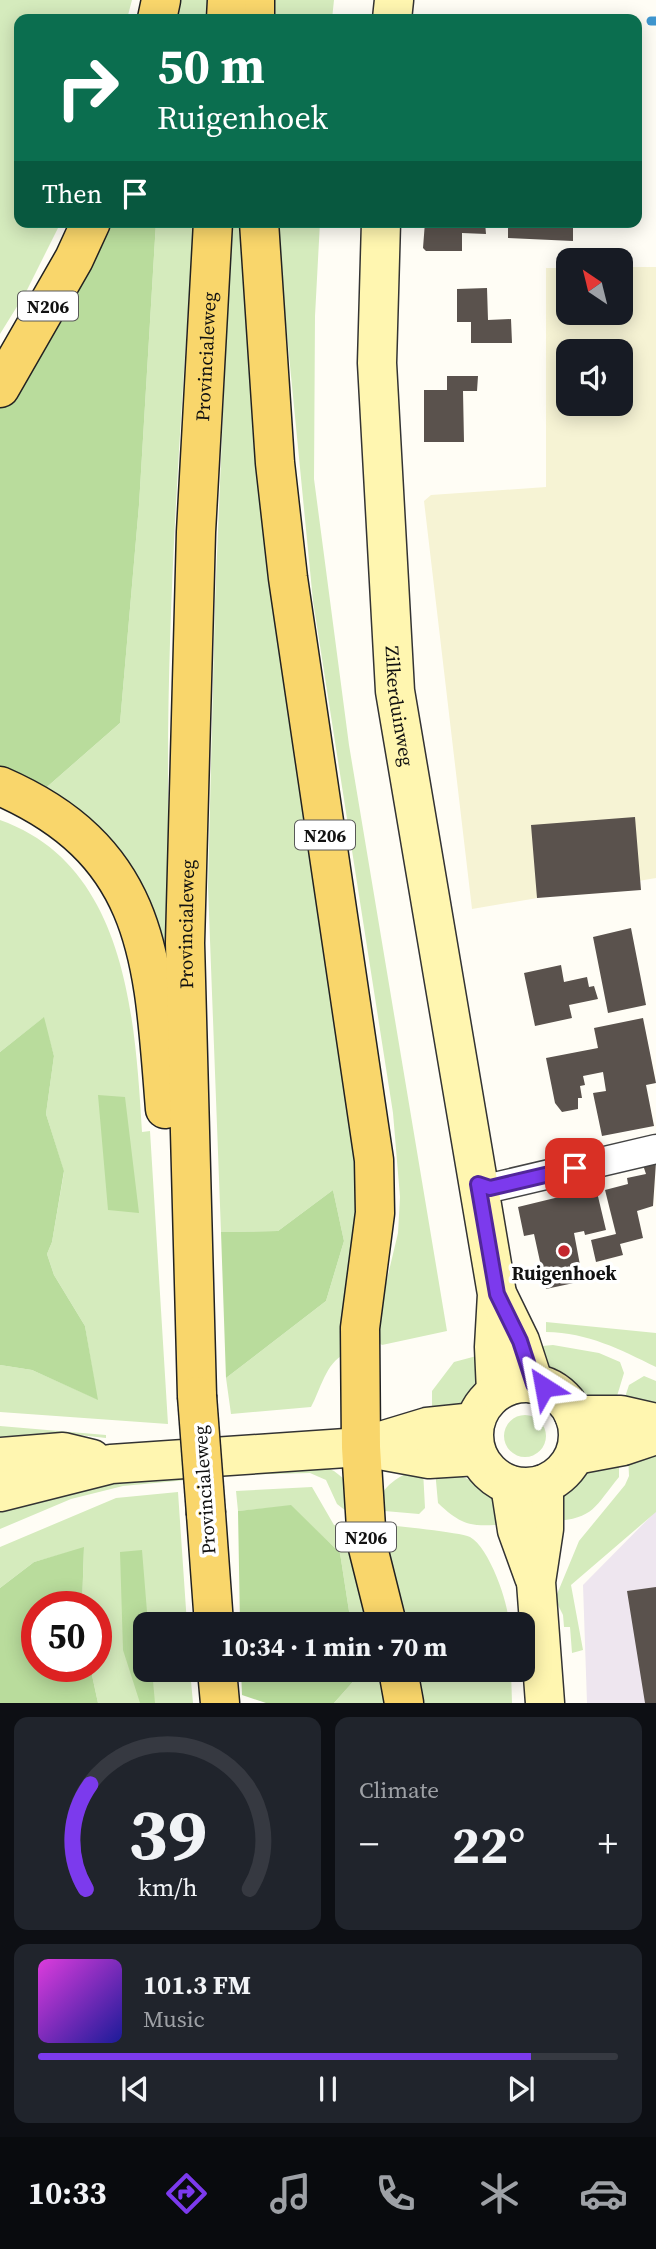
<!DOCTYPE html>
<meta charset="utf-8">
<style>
body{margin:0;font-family:"Source Serif 4",serif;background:#20242c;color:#f1f3f6;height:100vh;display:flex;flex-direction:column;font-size:26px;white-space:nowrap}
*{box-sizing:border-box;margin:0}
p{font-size:23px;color:#9ea1a6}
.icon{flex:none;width:38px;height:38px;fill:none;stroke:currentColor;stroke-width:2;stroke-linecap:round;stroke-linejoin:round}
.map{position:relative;height:1703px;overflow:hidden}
.drawer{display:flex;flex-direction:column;gap:14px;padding:14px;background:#0d0f14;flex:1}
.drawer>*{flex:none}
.hud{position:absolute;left:14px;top:14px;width:628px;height:214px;border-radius:14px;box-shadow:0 4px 18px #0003;background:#0b6e4f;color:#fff;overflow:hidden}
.needle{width:46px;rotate:325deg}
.controls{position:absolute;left:556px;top:248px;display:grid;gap:14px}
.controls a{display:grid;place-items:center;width:77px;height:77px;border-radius:14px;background:#171b24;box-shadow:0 4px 18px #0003;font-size:35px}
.speed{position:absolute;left:21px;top:1591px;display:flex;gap:14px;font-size:35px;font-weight:700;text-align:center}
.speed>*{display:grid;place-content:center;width:91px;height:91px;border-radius:50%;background:#171b24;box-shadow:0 4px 18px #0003;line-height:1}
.speed .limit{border:10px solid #d22;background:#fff;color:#111}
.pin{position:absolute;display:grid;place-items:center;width:60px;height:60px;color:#fff;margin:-30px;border-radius:14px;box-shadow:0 4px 10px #0006}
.me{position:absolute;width:77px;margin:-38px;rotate:326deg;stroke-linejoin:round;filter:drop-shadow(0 0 5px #0008)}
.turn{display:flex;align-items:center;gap:24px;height:147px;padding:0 28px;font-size:32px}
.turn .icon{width:91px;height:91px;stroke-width:2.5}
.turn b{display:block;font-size:49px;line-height:60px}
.then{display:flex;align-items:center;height:66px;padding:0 28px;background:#0003;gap:14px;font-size:26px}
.big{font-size:52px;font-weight:700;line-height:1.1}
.drawer .widget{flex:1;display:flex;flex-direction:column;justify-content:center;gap:10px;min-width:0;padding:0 24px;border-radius:14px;background:#20242c}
.drawer .dial{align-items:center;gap:0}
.dial svg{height:182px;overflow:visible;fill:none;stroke:#363941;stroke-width:7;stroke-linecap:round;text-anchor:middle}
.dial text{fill:#f1f3f6;stroke:none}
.song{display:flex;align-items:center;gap:21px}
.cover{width:84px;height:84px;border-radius:10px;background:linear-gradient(135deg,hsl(300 70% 55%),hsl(240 70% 35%))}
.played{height:7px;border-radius:4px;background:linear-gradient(90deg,#7c3aed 85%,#363941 85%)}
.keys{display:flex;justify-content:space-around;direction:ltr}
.heat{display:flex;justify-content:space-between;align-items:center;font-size:38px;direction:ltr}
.drawer .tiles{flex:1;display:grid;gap:14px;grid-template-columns:1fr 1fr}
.widget:last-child{grid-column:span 2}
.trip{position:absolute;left:133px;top:1612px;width:402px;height:70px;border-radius:14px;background:#171b24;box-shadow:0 4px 18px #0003;font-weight:700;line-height:70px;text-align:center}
.dock{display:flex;height:112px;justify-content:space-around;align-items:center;background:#090b0e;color:#9ea1a6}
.dock .icon{width:49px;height:49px}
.dock .active{color:#7c3aed}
.dock b{font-size:32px;color:#f1f3f6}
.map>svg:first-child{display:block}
.industrial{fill:#eee6ef}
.farmland{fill:#f6f3d4;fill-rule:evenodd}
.green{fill:#d5ebbd}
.forest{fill:#b9dc9c}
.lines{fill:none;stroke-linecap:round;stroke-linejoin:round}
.stream{stroke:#3f96cf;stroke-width:9}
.building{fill:#5a524d}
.street-casing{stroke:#444;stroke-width:31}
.secondary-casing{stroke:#333;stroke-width:41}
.primary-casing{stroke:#222;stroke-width:41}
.street{stroke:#fff;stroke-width:28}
.secondary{stroke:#fff6b0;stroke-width:38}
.primary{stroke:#f9d66b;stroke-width:38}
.primary-bridge-casing{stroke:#222;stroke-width:41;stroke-linecap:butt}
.primary-bridge{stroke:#f9d66b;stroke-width:38}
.route-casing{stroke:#51269a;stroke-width:18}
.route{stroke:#7c3aed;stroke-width:12}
.poi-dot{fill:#c4262e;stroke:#fff;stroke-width:2.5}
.labels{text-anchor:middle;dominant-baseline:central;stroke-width:7;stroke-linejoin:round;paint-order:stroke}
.shield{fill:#fff;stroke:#585858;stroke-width:2}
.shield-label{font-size:18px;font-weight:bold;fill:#111}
.street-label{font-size:19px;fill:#111;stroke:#fff}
.poi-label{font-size:19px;font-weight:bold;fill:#111;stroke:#fff}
</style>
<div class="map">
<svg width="656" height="1703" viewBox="0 0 656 1703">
<rect width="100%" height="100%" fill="#fffdf5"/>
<!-- industrial -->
<path class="industrial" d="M656,1511V1703H587L583,1585Z"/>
<!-- farmland -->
<path class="farmland" d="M621,267H656V878L472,909L424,501L431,495L546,487V268H569V313H621ZM569,352H621V404H569Z"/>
<!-- green -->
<path class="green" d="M0,0H132L127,19H19V222H61L26,292L0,334Z
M168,0H208L206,19H163Z
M267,0H334L332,19H268Z
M156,222H194C182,403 168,585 168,767C168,850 169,933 167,1016L156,952L40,793L120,723L139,505Z
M231,222H250L366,1193L345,1354C326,1362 320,1391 311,1407L231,1414L226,1378L326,1301L344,1241L333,1190L278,1231L221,1232L208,887L215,602Z
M276,222H320L315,316L314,479L349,745L447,1331L382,1345L373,1338L398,1233L400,1197L393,1113L313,601Z
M0,820C127,865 135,1018 142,1132L150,1131L168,1424L0,1412V1365L32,1370L97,1399L85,1326L54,1275L47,1254L52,1242L64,1172L46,1114L54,1056L43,1018L0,1052Z
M546,1322L656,1333V1367C619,1349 589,1333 546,1332Z
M553,1345L599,1353L620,1362L624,1373L614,1406C578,1397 553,1377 531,1347Z
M484,1354C478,1395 471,1403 432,1417V1391L454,1362Z
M644,1376L656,1381V1407L625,1397L629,1385Z
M504 1436a21 21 0 1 1 42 0a21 21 0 1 1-42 0Z
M0,1426L106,1435V1438L70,1434L0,1440Z
M656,1449V1512L571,1585L583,1650L572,1653L570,1627H564L563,1615L555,1599L579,1541L625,1485L629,1476L628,1454Z
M619,1456V1477C595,1506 594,1519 554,1521C566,1481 581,1471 619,1456Z
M323,1466L334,1471L348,1482L346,1511L337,1504L326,1480L310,1473L240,1475L123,1486L71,1499L0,1529V1504L92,1484Z
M423,1470L425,1508L419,1514L373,1510C382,1487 399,1472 423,1470Z
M435,1470C476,1477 488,1487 507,1524C473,1527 463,1527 438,1503Z
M312,1487L334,1525L354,1526L380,1624H351L340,1553L291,1506L238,1511L236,1491Z
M178,1492L187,1624H145V1670H190L193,1703H98L90,1666H96V1606H82L84,1548L34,1562L0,1588V1547L116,1498Z
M379,1524C396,1526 459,1532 470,1537C489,1547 509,1604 509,1624H403Z
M359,1670H391L398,1703H334L359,1675Z
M415,1670H511L512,1703H424Z"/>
<!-- forest -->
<path class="forest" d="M115,222H156L139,505L120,723L40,793L0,778V404L66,291Z
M44,1017L54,1056L46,1114L64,1171L52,1242L47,1254L54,1275L85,1326L98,1400L32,1370L0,1365V1052Z
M98,1095L125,1097L139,1213L108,1210Z
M333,1190L344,1241L326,1301L226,1378L221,1232L278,1231Z
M291,1505L340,1553L351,1624H240L238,1511Z
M84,1547L82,1606H37V1666H90L98,1703H0V1588L34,1562Z
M142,1550L148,1624H145V1670H152L155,1703H140L123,1650L120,1552Z
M241,1670H359V1675L334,1703H266L242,1695Z"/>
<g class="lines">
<!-- stream -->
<path class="stream" d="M651,21H656"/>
</g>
<!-- building -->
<path class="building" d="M425,222H485L486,234L462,233V251H426L423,248Z
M508,222H573V241L508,238Z
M487,288L488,320L511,319L512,343H471V322H457V289Z
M447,376H478L477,391H463L464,442H424V390H447Z
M635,817L641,890L537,898L531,825Z
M631,928L646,1005L608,1013L593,937Z
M561,965L564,982L587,977L589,987L594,986L598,999L569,1005L572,1018L535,1026L524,973Z
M643,1018L656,1083L646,1085L654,1126L602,1136L593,1093L606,1091L603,1072L583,1076L585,1085L580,1086L582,1098H578V1109L562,1112L555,1103L546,1058L598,1048L594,1028Z
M656,1162L653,1206L637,1211L643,1238L620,1244L623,1255L596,1262L591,1240L616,1234L605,1190L628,1184L627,1178L646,1174L643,1165Z
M596,1188L606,1230L585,1235L584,1231L574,1233L583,1281L546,1289L534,1234L524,1236L518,1207Z
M656,1587V1703H645L627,1591Z"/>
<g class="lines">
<!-- street casing -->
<g class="street-casing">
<path id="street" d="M478,1184L490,1188L656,1149"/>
</g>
<!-- secondary casing -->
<g class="secondary-casing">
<g id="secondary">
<path d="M392,19L394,0"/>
<path id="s1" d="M381,222L377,363L395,691L497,1294L494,1347L496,1392"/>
<path d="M499,1298L520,1341L534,1384"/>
<circle cx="526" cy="1435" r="52"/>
<path d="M574,1415H621L656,1423"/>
<path d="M369,1448L429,1459L478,1456"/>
<path d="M575,1455L623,1446L656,1435"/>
<path d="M0,1457L63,1452L92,1459"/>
<path d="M544,1484V1529L536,1582L545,1703"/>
<path d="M510,1485L517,1530L534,1577"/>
<path d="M0,1492L111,1464L361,1447L427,1427L475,1422"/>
</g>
</g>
<!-- primary casing -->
<g class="primary-casing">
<g id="primary">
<path d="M255,0V19"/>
<path d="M157,19L161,0"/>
<path d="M226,19L227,0"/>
<path d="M259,222L275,463L288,578L374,1160L375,1213L360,1328L361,1447L367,1544L387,1624"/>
<path d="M0,388L74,259L91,222"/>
<path d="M0,786C153,853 153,961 165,1109"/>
<path id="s2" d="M197,1396L185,943L196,532L213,222"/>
<path d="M206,1514L214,1624"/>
<path d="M217,1670L220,1703"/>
<path d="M398,1670L404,1703"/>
</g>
</g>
<!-- street -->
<use href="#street" class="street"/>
<!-- secondary -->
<use href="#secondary" class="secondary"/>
<!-- primary -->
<use href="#primary" class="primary"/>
<!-- primary-bridge casing -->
<g class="primary-bridge-casing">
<path id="primary-bridge" d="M197,1396L206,1514"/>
</g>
<!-- primary-bridge -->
<use href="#primary-bridge" class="primary-bridge"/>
</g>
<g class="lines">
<!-- route casing -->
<g class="route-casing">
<path id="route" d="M544,1387L534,1384L520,1341L497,1294L478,1184L490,1188L575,1168"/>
</g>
<!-- route -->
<use href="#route" class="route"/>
</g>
<!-- markers -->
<circle class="poi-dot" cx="564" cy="1251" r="7"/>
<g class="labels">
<!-- shield labels -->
<g class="shield">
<rect x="18" y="291.5" width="60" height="29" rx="5"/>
<rect x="295" y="820.5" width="60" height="29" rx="5"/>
<rect x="336" y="1522.5" width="60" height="29" rx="5"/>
</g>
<g class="shield-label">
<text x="48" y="306">N206</text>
<text x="325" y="835">N206</text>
<text x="366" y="1537">N206</text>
</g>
<!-- street labels -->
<g class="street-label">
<text stroke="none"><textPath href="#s2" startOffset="1040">Provincialeweg</textPath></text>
<text stroke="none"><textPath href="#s1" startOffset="485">Zilkerduinweg</textPath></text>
<text stroke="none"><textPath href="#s2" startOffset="472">Provincialeweg</textPath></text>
<text transform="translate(204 1490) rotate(-94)">Provincialeweg</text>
</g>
<!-- poi labels -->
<g class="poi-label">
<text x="564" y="1273">Ruigenhoek</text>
</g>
</g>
</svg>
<div class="controls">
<a><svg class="needle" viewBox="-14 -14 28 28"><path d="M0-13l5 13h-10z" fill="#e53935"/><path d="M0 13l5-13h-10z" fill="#9ea1a6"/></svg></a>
<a><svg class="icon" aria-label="sound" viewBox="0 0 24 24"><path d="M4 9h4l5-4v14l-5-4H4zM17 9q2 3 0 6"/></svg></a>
</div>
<div class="speed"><div class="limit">50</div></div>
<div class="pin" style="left:575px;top:1168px;background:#d93025"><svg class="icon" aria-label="arrive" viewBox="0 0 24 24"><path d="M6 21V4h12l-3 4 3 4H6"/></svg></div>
<svg class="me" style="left:544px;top:1387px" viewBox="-20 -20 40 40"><path d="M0-17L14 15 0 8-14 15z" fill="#7c3aed" stroke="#fff" stroke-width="4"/></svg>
<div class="trip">10:34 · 1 min · 70 m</div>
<div class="hud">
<div class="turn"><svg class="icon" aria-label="right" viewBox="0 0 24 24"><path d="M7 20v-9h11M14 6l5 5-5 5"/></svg><div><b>50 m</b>Ruigenhoek</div></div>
<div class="then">Then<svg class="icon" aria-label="arrive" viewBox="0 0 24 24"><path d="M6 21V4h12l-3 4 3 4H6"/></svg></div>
</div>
</div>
<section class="drawer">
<div class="tiles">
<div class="widget dial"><svg viewBox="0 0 100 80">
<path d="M14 69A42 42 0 1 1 86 69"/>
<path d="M14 69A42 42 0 0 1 16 23" stroke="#7c3aed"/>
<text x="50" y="56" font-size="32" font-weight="700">39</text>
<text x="50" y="72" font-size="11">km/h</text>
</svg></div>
<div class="widget"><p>Climate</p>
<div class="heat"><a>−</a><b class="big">22°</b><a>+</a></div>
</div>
<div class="widget">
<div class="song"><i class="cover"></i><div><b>101.3 FM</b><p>Music</p></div></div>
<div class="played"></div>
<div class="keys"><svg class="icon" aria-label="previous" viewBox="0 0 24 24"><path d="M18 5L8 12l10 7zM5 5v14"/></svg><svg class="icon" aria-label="pause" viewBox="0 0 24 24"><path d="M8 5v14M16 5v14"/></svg><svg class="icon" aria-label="next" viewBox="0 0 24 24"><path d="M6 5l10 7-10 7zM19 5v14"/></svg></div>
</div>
</div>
</section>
<nav class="dock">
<b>10:33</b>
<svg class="icon active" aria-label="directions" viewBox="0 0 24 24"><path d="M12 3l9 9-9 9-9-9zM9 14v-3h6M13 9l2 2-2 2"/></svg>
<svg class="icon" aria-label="music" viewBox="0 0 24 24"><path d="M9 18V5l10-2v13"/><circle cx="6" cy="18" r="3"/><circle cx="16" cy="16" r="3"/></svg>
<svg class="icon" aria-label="phone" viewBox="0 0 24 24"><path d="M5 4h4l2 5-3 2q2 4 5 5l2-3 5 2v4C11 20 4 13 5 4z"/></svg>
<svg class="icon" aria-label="climate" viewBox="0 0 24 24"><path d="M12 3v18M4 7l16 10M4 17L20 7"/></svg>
<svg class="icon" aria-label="car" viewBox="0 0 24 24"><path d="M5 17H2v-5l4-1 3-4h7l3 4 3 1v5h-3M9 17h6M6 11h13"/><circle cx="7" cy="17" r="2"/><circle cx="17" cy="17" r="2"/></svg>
</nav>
